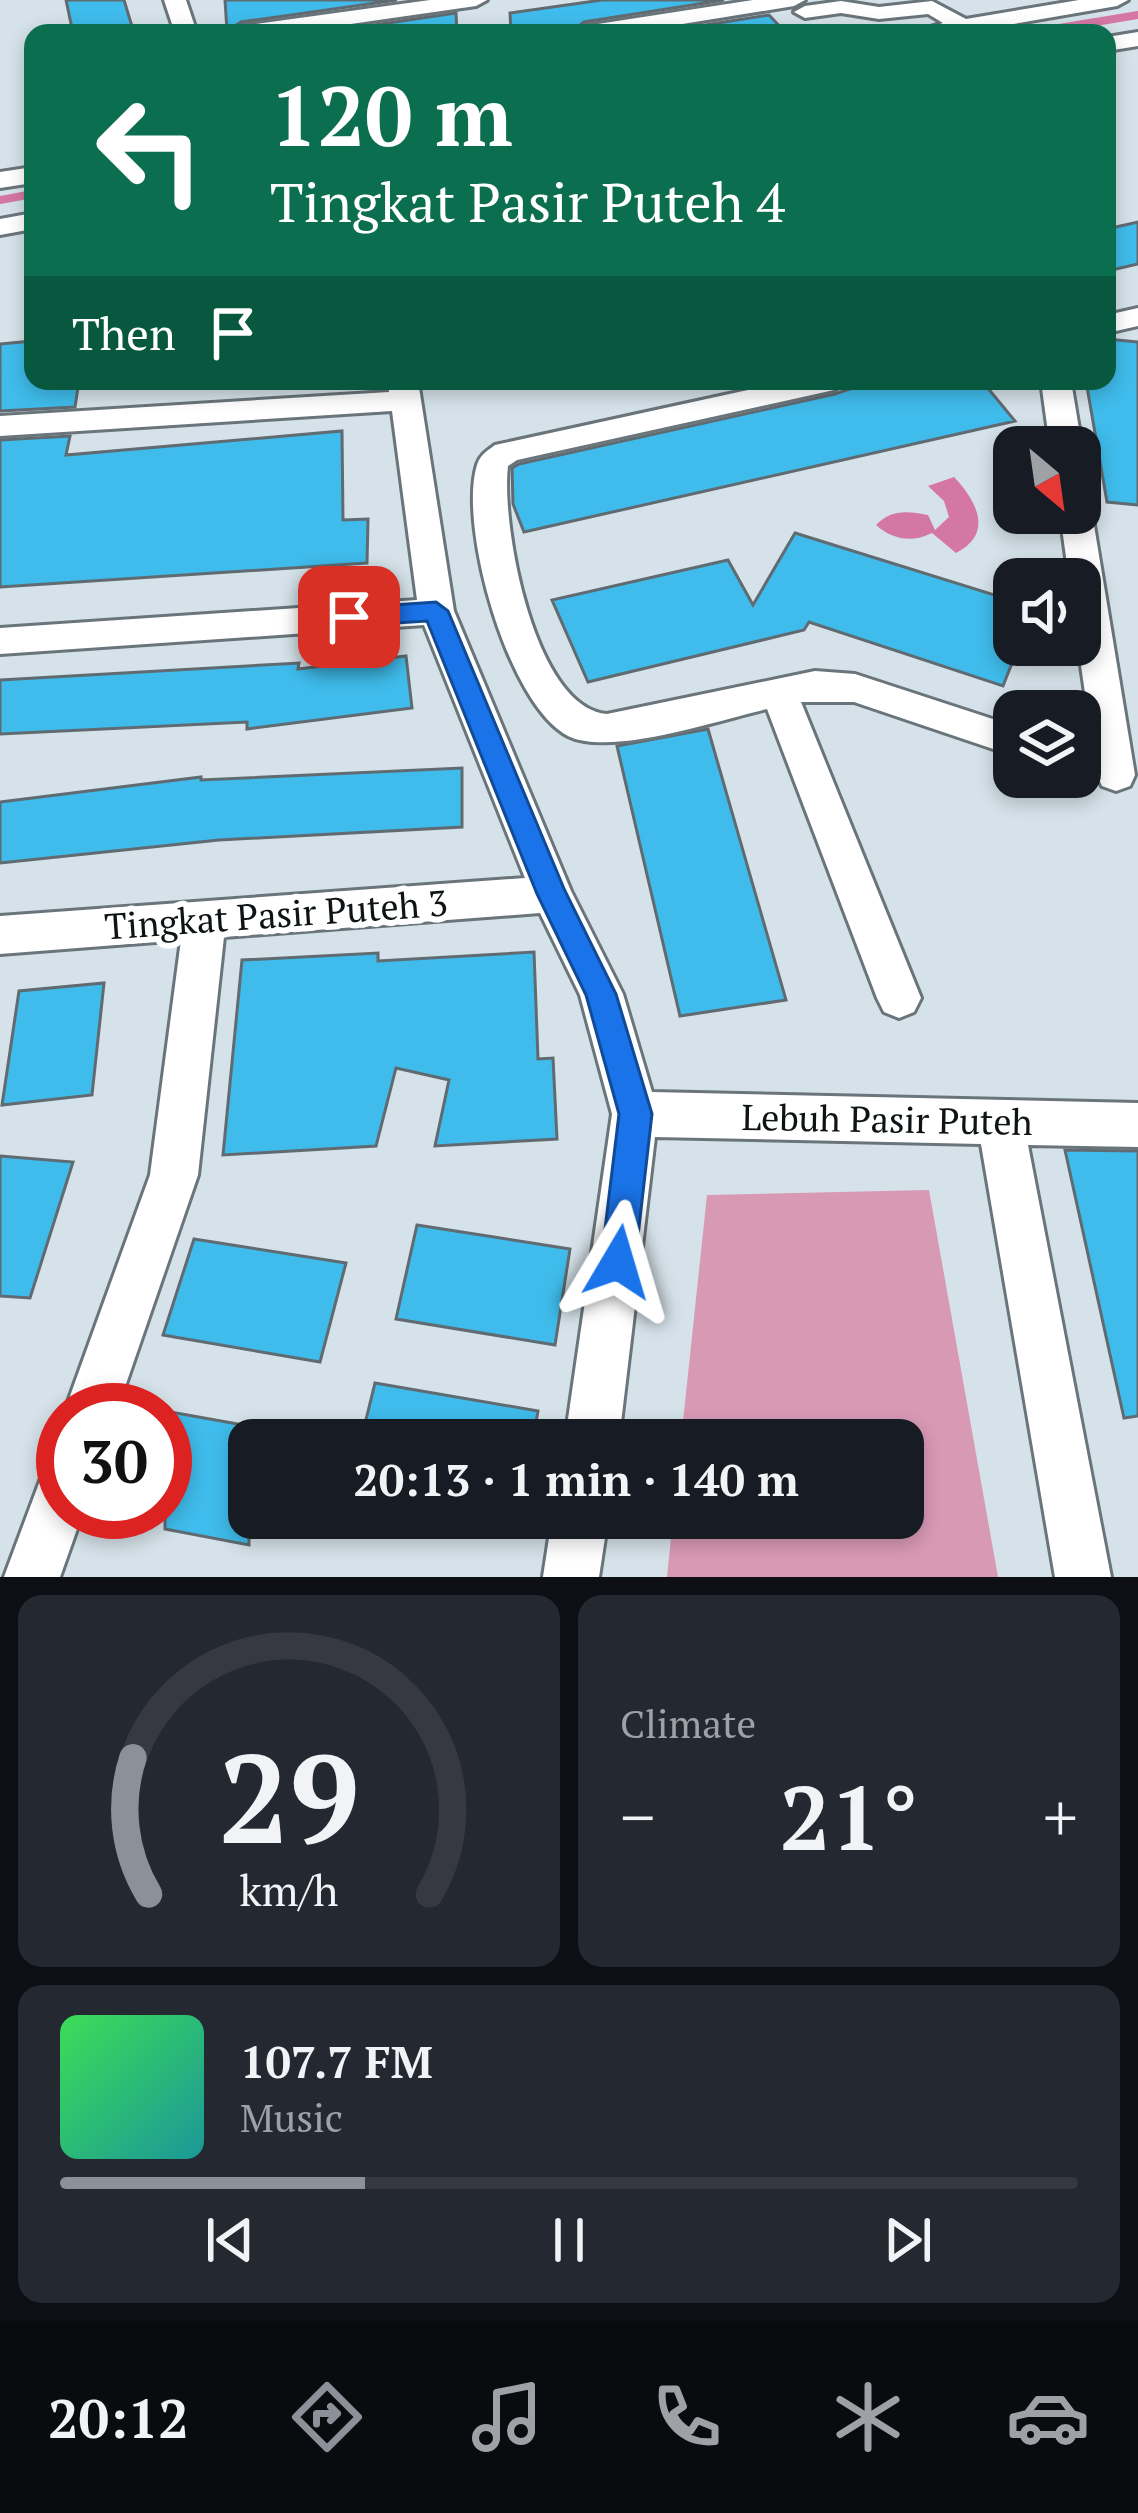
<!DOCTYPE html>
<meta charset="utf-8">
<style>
body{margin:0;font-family:"PT Serif",serif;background:#242831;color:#f1f3f6;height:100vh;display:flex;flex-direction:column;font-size:45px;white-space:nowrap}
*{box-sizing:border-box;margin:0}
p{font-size:39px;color:#9ea1a6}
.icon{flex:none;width:66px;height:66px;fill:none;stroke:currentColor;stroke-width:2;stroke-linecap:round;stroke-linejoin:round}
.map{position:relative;height:1577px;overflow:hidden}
.sheet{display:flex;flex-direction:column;gap:18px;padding:18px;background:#0d0f14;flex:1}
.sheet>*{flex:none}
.hud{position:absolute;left:24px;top:24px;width:1092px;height:366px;border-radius:24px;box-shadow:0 6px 18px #0003;background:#0b6e4f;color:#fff;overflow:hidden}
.needle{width:78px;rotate:151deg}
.fabs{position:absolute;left:993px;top:426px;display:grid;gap:24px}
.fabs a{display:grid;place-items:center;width:108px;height:108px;border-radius:24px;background:#171b24;box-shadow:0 6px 18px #0003;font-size:60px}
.speed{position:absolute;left:36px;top:1383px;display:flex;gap:24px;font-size:60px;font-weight:700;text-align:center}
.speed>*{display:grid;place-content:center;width:156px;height:156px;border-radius:50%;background:#171b24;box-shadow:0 6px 18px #0003;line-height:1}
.speed .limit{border:18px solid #d22;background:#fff;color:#111}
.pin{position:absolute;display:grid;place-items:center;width:102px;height:102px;color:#fff;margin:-51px;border-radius:24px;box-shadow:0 6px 18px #0006}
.me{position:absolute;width:132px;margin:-66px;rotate:7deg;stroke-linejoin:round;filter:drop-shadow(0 0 9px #0008)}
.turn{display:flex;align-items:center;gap:42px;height:252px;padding:0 48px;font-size:54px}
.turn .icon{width:156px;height:156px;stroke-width:2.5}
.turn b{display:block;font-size:84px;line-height:102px}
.then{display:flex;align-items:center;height:114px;padding:0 48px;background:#0003;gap:24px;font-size:45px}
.big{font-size:90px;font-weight:800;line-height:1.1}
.sheet .card{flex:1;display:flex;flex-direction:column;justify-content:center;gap:18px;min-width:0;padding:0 42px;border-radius:24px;background:#242831}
.sheet .dial{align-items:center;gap:0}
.dial svg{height:312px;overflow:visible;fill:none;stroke:#363941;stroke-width:7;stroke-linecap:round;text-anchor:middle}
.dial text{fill:#f1f3f6;stroke:none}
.song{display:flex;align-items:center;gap:36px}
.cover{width:144px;height:144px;border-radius:18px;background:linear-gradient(135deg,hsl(130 70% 55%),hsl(180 70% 35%))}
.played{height:12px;border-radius:6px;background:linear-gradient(90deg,#8c9099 30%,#363941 30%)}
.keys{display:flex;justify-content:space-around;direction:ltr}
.heat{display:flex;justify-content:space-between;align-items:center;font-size:66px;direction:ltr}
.sheet .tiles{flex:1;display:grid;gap:18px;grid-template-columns:1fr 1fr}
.card:last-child{grid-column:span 2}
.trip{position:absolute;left:228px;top:1419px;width:696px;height:120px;border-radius:24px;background:#171b24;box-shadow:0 6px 18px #0003;font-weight:800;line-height:120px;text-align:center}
.tabs{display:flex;height:192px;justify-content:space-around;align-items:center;background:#090b0e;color:#9ea1a6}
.tabs .icon{width:84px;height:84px}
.tabs .active{color:#8c9099}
.tabs b{font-size:54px;color:#f1f3f6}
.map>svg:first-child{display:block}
.green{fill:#d899b5}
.water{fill:#d477a4}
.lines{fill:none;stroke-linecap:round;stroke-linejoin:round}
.stream{stroke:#d477a4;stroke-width:8}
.building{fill:#3fbceb;stroke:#606b71;stroke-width:3}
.minor-casing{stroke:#69757b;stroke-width:6}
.minor{fill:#fff;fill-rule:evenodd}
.route{fill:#1a73e8;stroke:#114b97;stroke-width:3}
.labels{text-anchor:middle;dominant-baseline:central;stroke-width:12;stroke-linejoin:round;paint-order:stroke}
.street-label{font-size:36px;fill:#0e1315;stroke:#fff}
</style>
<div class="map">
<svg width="1138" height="1577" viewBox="0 0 1138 1577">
<rect width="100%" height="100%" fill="#d5e2e9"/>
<!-- green -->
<path class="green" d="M929,1190L998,1577H667L673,1518H903V1440H681L707,1195Z"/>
<!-- water -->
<path class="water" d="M954,477C977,501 994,534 956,553L932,533C912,543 893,540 876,525C891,509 908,511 928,515L935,530L949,517L944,501L928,486Z"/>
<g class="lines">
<!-- stream -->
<path class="stream" d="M1029,33L1138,15
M0,200L33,194"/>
</g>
<!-- building -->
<path class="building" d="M66,0H124L134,33H73Z
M225,0H397L241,22L227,31Z
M602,0H724L584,22L570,33H511L510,13Z
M456,13L457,33H320Z
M769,15L786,33H655Z
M1138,222V264L1107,271V229Z
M1107,339L1138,342V505L1107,502L1086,381H1107Z
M33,341V381H79L75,407L0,411V344Z
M873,381H982L1015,421L524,532L513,504L512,468L519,464L835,394Z
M342,431L343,520L368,519L367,563L0,587V440L70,436L66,455Z
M795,533L1014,601V658L1003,686L809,622L804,630L588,682L552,600L728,560L753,605Z
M406,656L412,708L247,729V722L0,734V680L299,663L298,669Z
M708,729L786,1000L680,1016L617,746Z
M462,768V827L219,840L0,863V802L201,777V780Z
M534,952L538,1059L553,1058L557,1139L435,1146L449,1080L396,1068L376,1146L223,1155L242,960L378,953V961Z
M104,983L92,1095L2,1105L19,991Z
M1065,1150L1138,1151V1416L1124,1418Z
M0,1156L73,1162L30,1298L0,1296Z
M417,1225L570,1249L555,1345L396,1319Z
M194,1239L346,1263L320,1362L163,1335Z
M375,1383L538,1411L533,1440H361Z
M165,1411L249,1426V1545L165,1529Z"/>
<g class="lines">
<!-- minor casing -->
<g class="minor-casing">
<path id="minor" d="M164,0H186L197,33H175Z
M430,0H487L476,6L288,33H231L242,26Z
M753,0H805L794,6L627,33H574L585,26Z
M1079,0H1128L1117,6L961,33H911L943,23L928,14L879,19L841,13L805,18L794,12L805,6L841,1L879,7L932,1L966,19Z
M1138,32V46L1107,51V37Z
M33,167V183L0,188V172Z
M33,213V229L0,235V219Z
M1138,308V326L1107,333V315Z
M388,381H418L454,611L571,891L623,994L652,1092L1138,1103V1147L1028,1145L1111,1577H1055L981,1144L655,1137L619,1440H565L612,1114L580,995L540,913L224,937L198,1175L117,1410H65L150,1175L181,940L0,954V916L525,878L424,625L0,654V628L417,600L392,411L0,436V416L389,392Z
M789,381H849L834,390L517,460L508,466C501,526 534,708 607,714L815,671L855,674L1014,726V756L854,702H801L921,998L914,1012L899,1018L884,1012L877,998L767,709C719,720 610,757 568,736C508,705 458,526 477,465C480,455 487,451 495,445Z
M1041,381H1071L1082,447L1080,450L1050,447Z
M1080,503L1092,513L1135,775L1130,786L1116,791L1102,786L1097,775L1078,645L1080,579H1069L1060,513H1080Z
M63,1462V1512H83L60,1577H4L44,1470Z
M552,1518H608L599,1577H543Z"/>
</g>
<!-- minor -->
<use href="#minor" class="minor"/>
</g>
<!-- route -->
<path class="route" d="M436,602L448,611L565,891L616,994L652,1114L635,1262L630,1274L618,1279L606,1274L601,1262L619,1114L586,995L537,894L427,621L349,626L336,617L349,608Z"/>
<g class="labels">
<!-- street labels -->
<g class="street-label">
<text transform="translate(276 914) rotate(-4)">Tingkat Pasir Puteh 3</text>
<text transform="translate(887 1119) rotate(1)">Lebuh Pasir Puteh</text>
</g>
</g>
</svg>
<div class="fabs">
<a><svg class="needle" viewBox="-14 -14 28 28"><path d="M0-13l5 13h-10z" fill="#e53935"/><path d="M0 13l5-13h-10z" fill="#9ea1a6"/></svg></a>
<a><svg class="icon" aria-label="sound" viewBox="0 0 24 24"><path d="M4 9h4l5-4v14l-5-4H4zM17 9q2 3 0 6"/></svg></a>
<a><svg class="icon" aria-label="layers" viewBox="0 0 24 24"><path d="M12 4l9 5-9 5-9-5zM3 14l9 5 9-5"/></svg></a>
</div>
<div class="speed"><div class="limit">30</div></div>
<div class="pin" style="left:349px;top:617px;background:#d93025"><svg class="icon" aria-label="arrive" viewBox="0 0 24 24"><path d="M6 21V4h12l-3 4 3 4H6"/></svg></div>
<svg class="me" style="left:618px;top:1262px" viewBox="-20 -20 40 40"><path d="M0-17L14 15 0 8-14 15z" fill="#1a73e8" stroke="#fff" stroke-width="4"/></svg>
<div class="trip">20:13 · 1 min · 140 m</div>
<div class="hud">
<div class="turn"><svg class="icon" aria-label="left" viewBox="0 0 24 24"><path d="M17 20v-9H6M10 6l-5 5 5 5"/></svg><div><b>120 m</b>Tingkat Pasir Puteh 4</div></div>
<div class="then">Then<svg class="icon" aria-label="arrive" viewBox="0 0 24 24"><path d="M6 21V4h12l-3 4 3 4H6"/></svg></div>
</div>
</div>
<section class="sheet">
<div class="tiles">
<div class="card dial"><svg viewBox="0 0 100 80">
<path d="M14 69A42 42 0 1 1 86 69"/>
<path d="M14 69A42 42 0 0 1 10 34" stroke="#8c9099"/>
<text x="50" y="56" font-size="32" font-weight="700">29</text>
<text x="50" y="72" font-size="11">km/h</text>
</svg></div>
<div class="card"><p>Climate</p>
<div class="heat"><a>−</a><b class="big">21°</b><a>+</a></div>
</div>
<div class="card">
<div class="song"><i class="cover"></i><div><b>107.7 FM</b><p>Music</p></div></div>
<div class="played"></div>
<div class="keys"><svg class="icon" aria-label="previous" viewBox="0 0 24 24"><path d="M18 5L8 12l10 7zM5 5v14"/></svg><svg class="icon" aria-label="pause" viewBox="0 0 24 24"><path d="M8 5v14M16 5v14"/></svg><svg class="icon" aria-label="next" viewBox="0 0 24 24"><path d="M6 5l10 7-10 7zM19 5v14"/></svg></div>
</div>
</div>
</section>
<nav class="tabs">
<b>20:12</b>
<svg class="icon active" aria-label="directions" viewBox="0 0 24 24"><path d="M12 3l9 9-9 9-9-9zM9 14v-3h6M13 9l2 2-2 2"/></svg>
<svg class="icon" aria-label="music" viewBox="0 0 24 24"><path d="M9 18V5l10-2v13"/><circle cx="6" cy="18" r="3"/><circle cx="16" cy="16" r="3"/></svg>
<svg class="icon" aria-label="phone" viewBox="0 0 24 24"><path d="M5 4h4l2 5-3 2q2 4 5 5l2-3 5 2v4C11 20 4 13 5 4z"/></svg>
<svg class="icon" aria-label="climate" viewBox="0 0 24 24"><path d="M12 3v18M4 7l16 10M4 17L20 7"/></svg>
<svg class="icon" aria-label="car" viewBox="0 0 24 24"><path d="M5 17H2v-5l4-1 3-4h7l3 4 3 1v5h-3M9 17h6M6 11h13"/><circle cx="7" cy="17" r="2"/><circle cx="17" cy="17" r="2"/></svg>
</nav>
